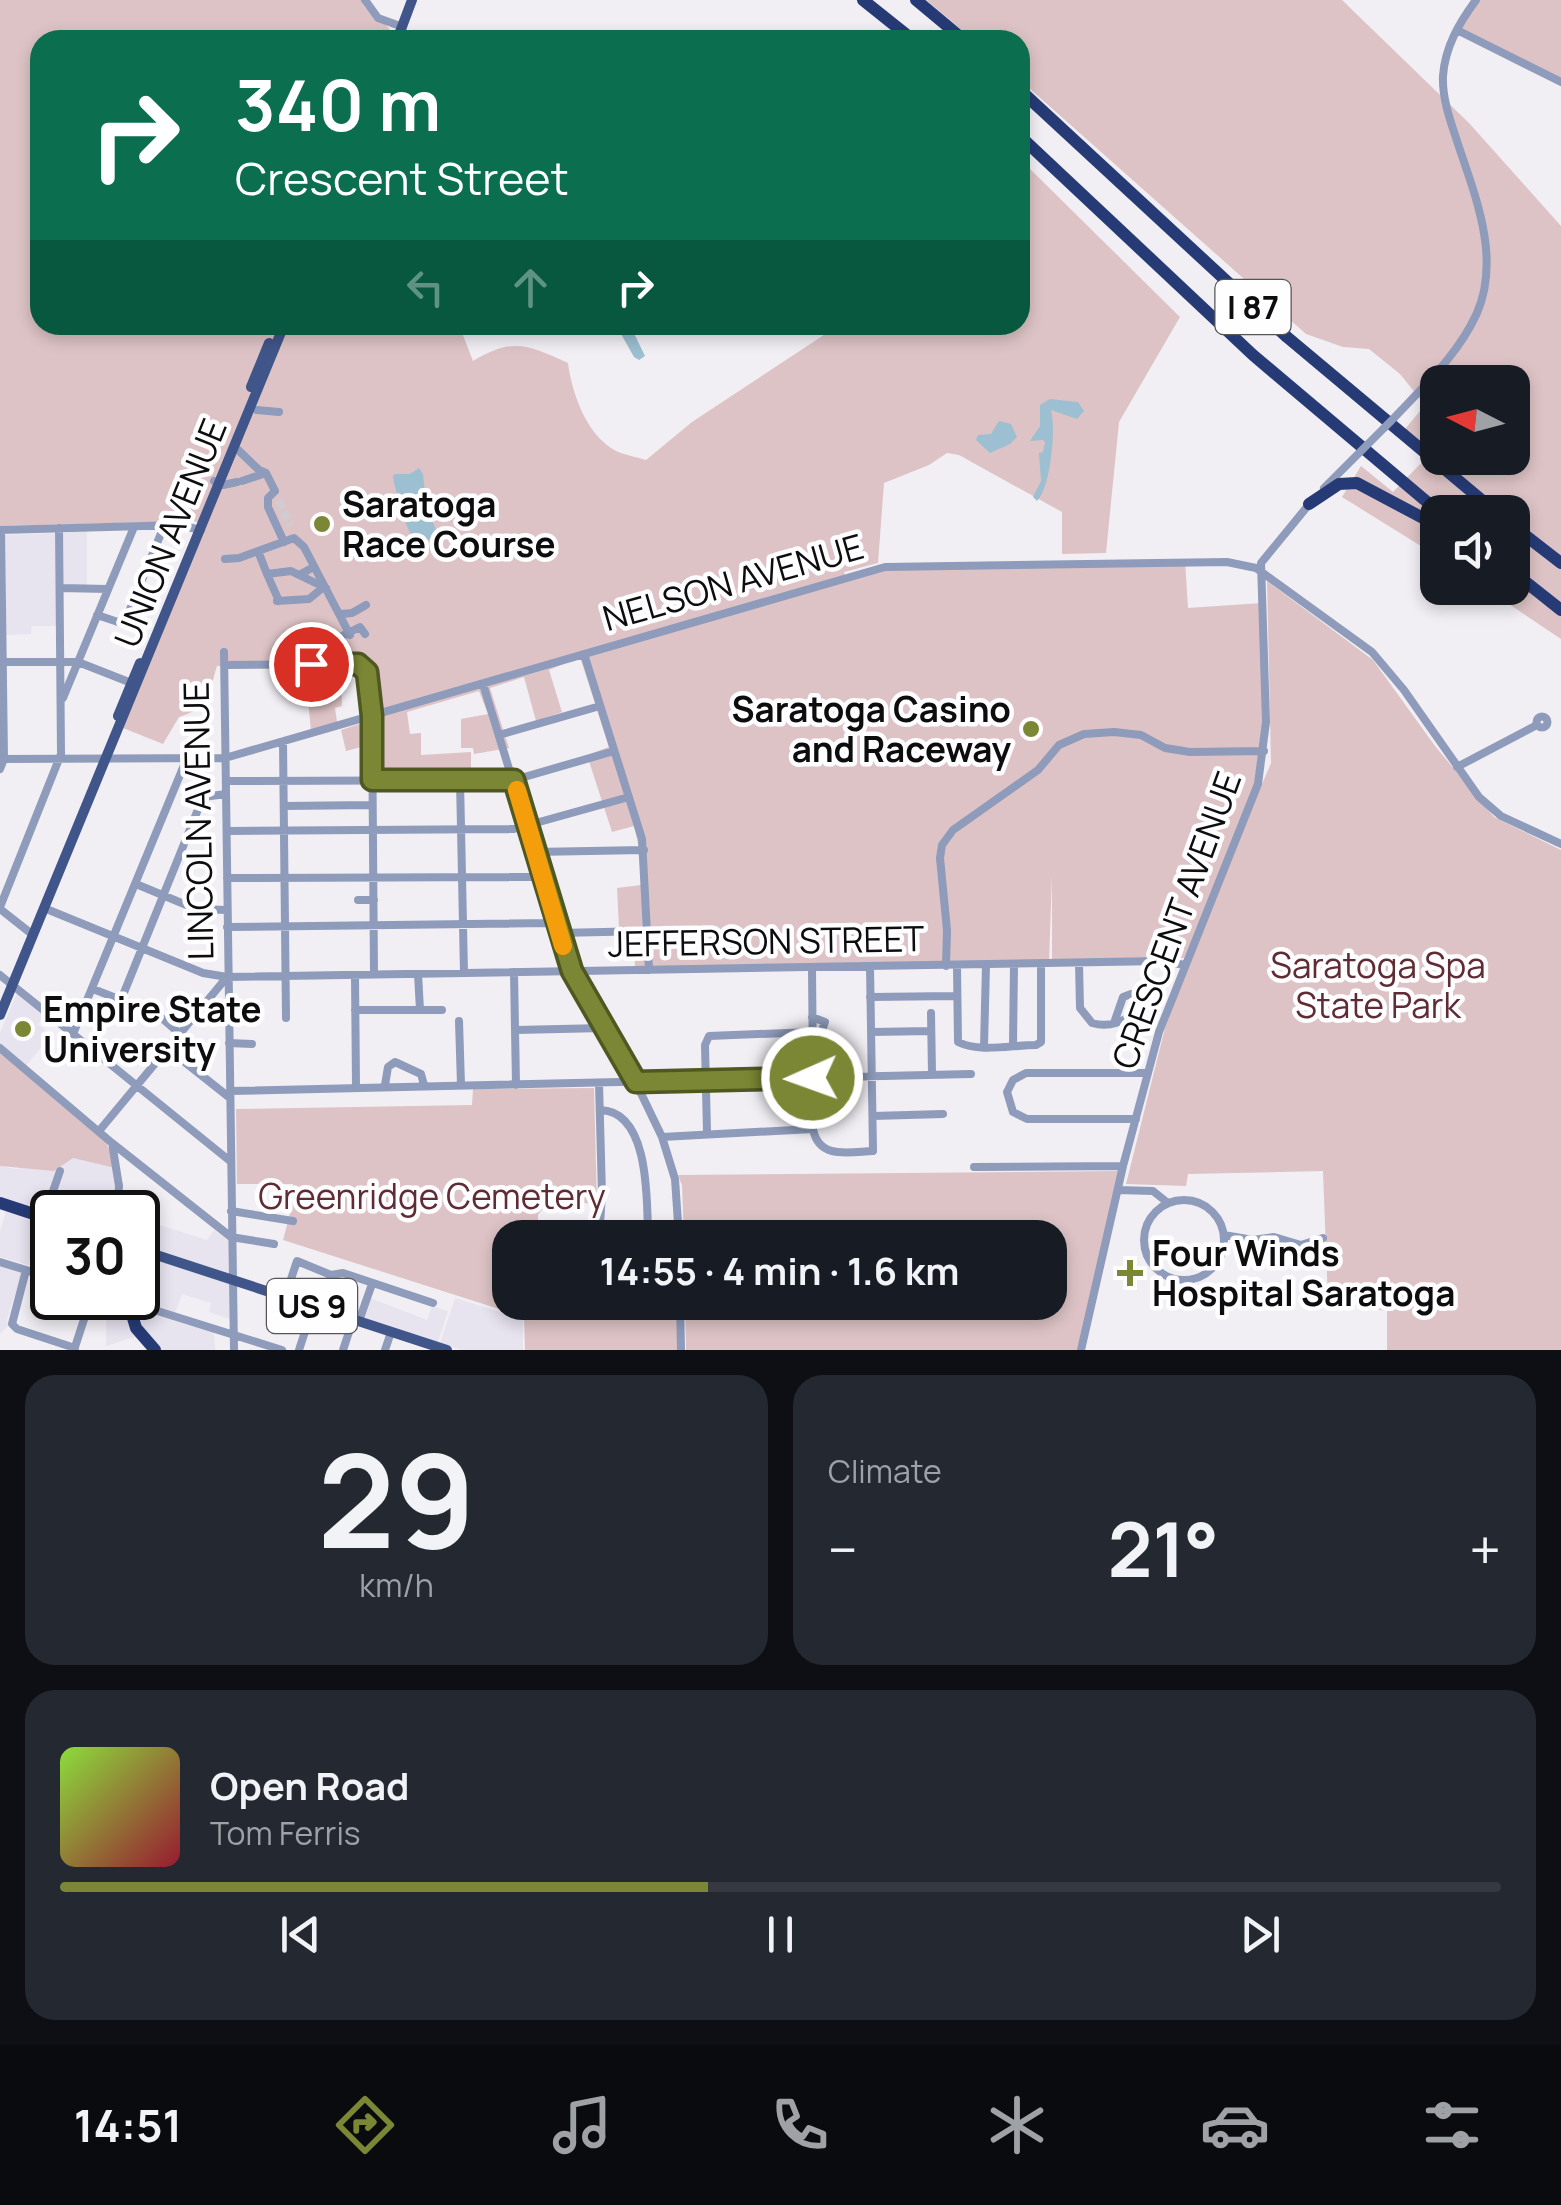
<!DOCTYPE html>
<meta charset="utf-8">
<style>
body{margin:0;font-family:Manrope,sans-serif;background:#242831;color:#f1f3f6;height:100vh;display:flex;flex-direction:column;font-size:38px;white-space:nowrap}
*{box-sizing:border-box;margin:0}
p{font-size:32px;color:#9ea1a6}
.icon{flex:none;width:55px;height:55px;fill:none;stroke:currentColor;stroke-width:2;stroke-linecap:round;stroke-linejoin:round}
.map{position:relative;height:1350px;overflow:hidden}
.details{display:flex;flex-direction:column;gap:25px;padding:25px;background:#0d0f14;flex:1}
.details>*{flex:none}
.banner{position:absolute;left:30px;top:30px;width:1000px;height:305px;border-radius:30px;box-shadow:0 5px 15px #0003;background:#0b6e4f;color:#fff;overflow:hidden}
.needle{width:65px;rotate:276deg}
.buttons{position:absolute;left:1420px;top:365px;display:grid;gap:20px}
.buttons a{display:grid;place-items:center;width:110px;height:110px;border-radius:20px;background:#171b24;box-shadow:0 5px 15px #0003;font-size:50px}
.speed{position:absolute;left:30px;top:1190px;display:flex;gap:20px;font-size:50px;font-weight:700;text-align:center}
.speed>*{display:grid;place-content:center;width:130px;height:130px;border-radius:50%;background:#171b24;box-shadow:0 5px 15px #0003;line-height:1}
.speed .limit{border:5px solid #111;border-radius:15px;background:#fff;color:#111}
.pin{position:absolute;display:grid;place-items:center;width:85px;height:85px;color:#fff;margin:-42px;border:5px solid #fff;border-radius:50%;box-shadow:0 2px 10px #0007}
.me{position:absolute;width:110px;margin:-55px;rotate:268deg;stroke-linejoin:round;filter:drop-shadow(0 0 8px #0008)}
.turn{display:flex;align-items:center;gap:35px;height:210px;padding:0 40px;font-size:45px}
.turn .icon{width:130px;height:130px;stroke-width:2.5}
.turn b{display:block;font-size:70px;line-height:85px}
.lanes{display:flex;align-items:center;height:95px;padding:0 40px;background:#0003;justify-content:center;gap:50px;direction:ltr}
.lanes .off{opacity:.35}
.big{font-size:75px;font-weight:700;line-height:1.1}
.details .tile{flex:1;display:flex;flex-direction:column;justify-content:center;gap:15px;min-width:0;padding:0 35px;border-radius:30px;background:#242831}
.details .dial{align-items:center;gap:0}
.dial b{font-size:130px;line-height:1}
.song{display:flex;align-items:center;gap:30px}
.cover{width:120px;height:120px;border-radius:15px;background:linear-gradient(135deg,hsl(90 70% 55%),hsl(350 70% 35%))}
.played{height:10px;border-radius:5px;background:linear-gradient(90deg,#7b8734 45%,#363941 45%)}
.keys{display:flex;justify-content:space-around;direction:ltr}
.heat{display:flex;justify-content:space-between;align-items:center;font-size:55px;direction:ltr}
.details .tiles{flex:1;display:grid;gap:25px;grid-template-columns:1fr 1fr}
.tile:last-child{grid-column:span 2}
.trip{position:absolute;left:492px;top:1220px;width:575px;height:100px;border-radius:30px;background:#171b24;box-shadow:0 5px 15px #0003;font-weight:700;line-height:100px;text-align:center}
.dock{display:flex;height:160px;justify-content:space-around;align-items:center;background:#090b0e;color:#9ea1a6}
.dock .icon{width:70px;height:70px}
.dock .current{color:#7b8734}
.dock b{font-size:45px;color:#f1f3f6}
.map>svg:first-child{display:block}
.built{fill:#e7e3ef}
.green{fill:#ddc3c5;fill-rule:evenodd}
.water{fill:#9cbfd1}
.lines{fill:none;stroke-linecap:round;stroke-linejoin:round}
.minor-tunnel{stroke:#cfcdd2;stroke-width:8;stroke-dasharray:8 4;stroke-linecap:butt}
.minor{stroke:#8e9bba;stroke-width:8}
.major{stroke:#405589;stroke-width:10}
.highway{stroke:#263b76;stroke-width:12}
.minor-bridge{stroke:#8e9bba;stroke-width:8}
.route-casing{stroke:#505822;stroke-width:25}
.route{stroke:#7b8734;stroke-width:18}
.slow{stroke:#f59e0b;stroke-width:18}
.poi-dot{fill:#7b8734;stroke:#fefdff;stroke-width:4}
.labels{text-anchor:middle;dominant-baseline:central;stroke-width:9;stroke-linejoin:round;paint-order:stroke}
.shield{fill:#fefdff;stroke:#555556;stroke-width:2.5}
.shield-label{font-size:32px;font-weight:bold;fill:#0d0d0e}
.poi-label{font-size:35px;font-weight:bold;fill:#0d0d0e;stroke:#fefdff;text-anchor:start}
.street-label{font-size:35px;fill:#0d0d0e;stroke:#fefdff}
.park-label{font-size:35px;fill:#602c34;stroke:#fefdff}
</style>
<div class="map">
<svg width="1561" height="1350" viewBox="0 0 1561 1350">
<rect width="100%" height="100%" fill="#f1eff4"/>
<!-- built -->
<path class="built" d="M87,531V586L63,585L61,533Z
M55,533L57,626H32L31,634L6,635L5,535Z
M17,993L45,1015L38,1024L51,1035L26,1066L0,1044V1033Z
M73,1158L115,1168L114,1212H52V1217L0,1200V1166L16,1169Z
M123,1193L144,1195V1211L150,1222L207,1240L214,1230L229,1241L230,1275L138,1246V1212H120Z
M6,1211L41,1222L28,1265L0,1257V1231Z
M138,1254L229,1283L230,1319L209,1312L211,1303L182,1294L175,1313L134,1300L132,1298H138Z
M0,1264L22,1273L7,1319L8,1326L0,1334Z
M370,1298L427,1320L432,1306L448,1311L438,1342L363,1318Z
M455,1298L523,1319V1350H462L440,1343Z
M113,1299L126,1303L137,1336L106,1346V1320Z
M137,1307L214,1331L215,1350H160L141,1330Z"/>
<!-- green -->
<path class="green" d="M0,0H361C368,16 383,18 390,30L387,40H40V325H459L473,361C513,337 528,345 568,363C572,393 586,435 616,451C625,455 637,457 646,460L692,422L839,325H1020V186L1026,165L1180,317L1119,422L1106,553L1062,554V512L959,455L947,453L929,465L884,483L878,563L844,572L846,578L885,567L1185,561L1188,608L1262,603L1266,695L1253,805L1271,763L1267,581L1373,660L1435,746L1494,817L1561,850V1350H1387V1311L1328,1303L1323,1171L1188,1174L1186,1186L1126,1184L1165,1028L1224,870L1184,958L1052,960V875L1049,962L635,967L634,948L620,949L617,888L641,885V857L634,826L612,832L587,755L609,747L580,657L549,670L562,712L536,721L524,677L490,688L509,748L474,754L473,748H461V719L488,714L479,691L407,712L410,734L421,733V755L471,752V777L375,778L376,743L346,751L341,730L369,721L364,676L358,667L341,668L342,706L335,708L337,722L311,731L305,669L217,666C208,694 212,707 179,717L163,744L123,728L205,525L194,521L0,526Z
M926,0H1342L1469,123L1561,226V639L1485,588H1512V512H1438L1437,556L1342,497L1361,466L1393,492L1430,454L1405,429L1425,405L1400,374L1369,349L1343,347L1306,334L1020,80V40H974ZM1438,382H1512V458H1438Z
M1480,0H1561V79L1460,29Z
M0,1053L106,1141L115,1168L73,1158L54,1171L0,1166Z
M594,1088L597,1205C576,1202 551,1195 538,1215V1237L510,1238V1302L539,1303L540,1317L677,1316V1350H525L524,1317L283,1240L291,1210L293,1184H237L236,1109L472,1105L473,1089Z
M1120,1171L1080,1350H686L685,1303L1050,1302V1238L684,1237L682,1185L678,1175Z"/>
<!-- water -->
<path class="water" d="M616,325H630L645,356L639,360L634,357Z
M1050,399L1078,402L1084,411L1077,419L1051,410C1056,428 1051,487 1037,501L1033,497L1041,481L1039,453L1043,452L1045,442L1043,440L1030,441L1040,426V405Z
M999,421L1011,424L1017,437L1010,444L990,453L976,440L978,435L991,434Z
M419,468L423,474L426,505L436,530L432,538L419,546C407,536 396,494 393,477L394,474H410Z"/>
<g class="lines">
<!-- minor-tunnel -->
<path class="minor-tunnel" d="M279,501L290,526"/>
<!-- minor -->
<path class="minor" d="M365,0L378,18L403,27
M1457,30L1561,82
M257,410L279,412
M1392,420C1423,387 1458,355 1477,313C1502,255 1473,191 1455,135C1449,117 1442,96 1443,76C1445,47 1459,23 1476,0
M1368,444L1384,428
M234,446L259,470L266,473L275,491L268,498V507L284,542
M214,481L223,485L237,482
M242,481L266,473
M1324,488L1360,452
M0,530L179,525L201,530
M258,551L267,574L291,571L299,575L310,569
M225,559L239,558L294,538L304,547L350,635
M267,574L279,601
M299,575L326,588
M60,588L108,589
M277,601L309,599L320,590
M341,614L352,613L366,605
M97,615L124,624L164,526
M342,647L336,639L360,627L365,634
M224,652L234,1350
M584,654L642,839L649,970
M2,662H78L134,684
M225,665L359,664L367,672L372,716L374,974
M483,684L571,971L624,1058L662,1137L675,1179L679,1238
M63,698L134,527
M1536.5 722a5.5 5.5 0 1 1 11 0a5.5 5.5 0 1 1-11 0Z
M499,735L600,706
M283,742L286,1018
M0,759L225,758L885,567L1227,562L1256,568L1372,652L1404,690L1479,797L1501,816L1561,844
M1457,767L1535,726
M0,769L4,759L1,530
M460,780L464,973
M226,781L514,780L614,751
M284,806L372,805
M227,831L514,829L629,797
M534,852L644,850
M227,878L542,877
M136,884L196,909L227,910
M358,900H374
M0,907L61,754L59,528
M44,908L203,973L227,977L1161,961L1185,965
M0,909L33,935
M227,927L555,923
M559,933L647,931
M1079,963L1080,1008L1092,1023C1109,1028 1126,1022 1137,1009V998L1131,994L1123,997L1114,1023
M946,966L947,930L940,858L942,845L953,830L1038,770L1059,745L1084,734L1114,732L1141,735L1165,748L1190,752L1264,751
M957,966L958,1042C980,1053 1011,1045 1036,1045L1041,1042V964
M812,968L813,1078
M514,972L516,1085
M418,974L420,1010
M0,975L230,1161
M355,975L356,1086
M93,989L157,1014L179,1033
M870,997L956,996
M121,1000L203,797L226,794
M355,1010H442
M931,1013L932,1074
M812,1017L825,1022L821,1033L812,1034
M459,1021L461,1085
M516,1030L604,1028
M871,1032L931,1031
M73,1034L187,758
M229,1043L252,1044
M1013,1045L1014,965
M984,1047L986,965
M0,1048L112,1143L119,1186L117,1212
M167,1048L230,1098
M385,1085L388,1067L395,1062L421,1074L424,1085
M230,1091L971,1074
M600,1110C650,1111 647,1201 648,1238
M873,1116L943,1114
M1136,1119H1027L1013,1112L1007,1092L1013,1080L1026,1073H1147
M99,1131L227,977
M707,1133L705,1045L709,1036L812,1032
M662,1137L813,1129C819,1160 849,1152 873,1151L870,967
M112,1143L231,1237L274,1244
M974,1167L1123,1166
M1118,1190L1153,1191L1168,1203
M1144 1240a40 40 0 1 1 80 0a40 40 0 1 1-80 0Z
M231,1211L293,1221
M44,1217L60,1171
M1224,1235L1253,1240L1274,1237L1301,1245L1323,1238
M560,1238V1230L566,1224H599
M599,1238L602,1195L599,1083
M0,1262L52,1278
M26,1270L12,1324L17,1329L75,1348
M331,1275L343,1273L433,1303
M285,1297L297,1261L331,1275
M116,1298L282,1350
M680,1302L681,1350
M321,1309L331,1275
M359,1321L372,1284
M74,1350L91,1298
M299,1350L313,1307
M343,1350L351,1326
M385,1350L391,1332
M1081,1350L1123,1166L1159,1032L1258,784L1266,722L1261,563L1311,502"/>
<!-- major -->
<path class="major" d="M397,40L412,0
M251,387L269,343
M118,716L140,663
M0,1015L284,325
M138,1249L447,1350"/>
<!-- highway -->
<path class="highway" d="M863,0L913,40
M916,0L964,40
M1020,90L1287,337L1496,512
M1020,136L1253,355L1439,512
M1309,504L1339,484L1357,483L1438,526
M1512,525L1561,563
M1512,571L1561,610
M0,1203L52,1220
M127,1298L136,1328L155,1350"/>
<!-- minor-bridge -->
<path class="minor-bridge" d="M1384,428L1392,420
M1360,452L1368,444"/>
</g>
<g class="lines">
<!-- route casing -->
<g class="route-casing">
<path id="route" d="M311,664H358L367,672L372,716V780H514L572,971L636,1082L812,1078"/>
</g>
<!-- route -->
<use href="#route" class="route"/>
<!-- slow -->
<path class="slow" d="M517,790L563,946"/>
</g>
<!-- markers -->
<g class="poi-dot">
<circle cx="322" cy="524" r="10"/>
<circle cx="1031" cy="729" r="10"/>
<circle cx="23" cy="1029" r="10"/>
<path d="M1125 1258h10v10h10v10h-10v10h-10v-10h-10v-10h10z"/>
</g>
<g class="labels">
<!-- shield labels -->
<g class="shield">
<rect x="1215.5" y="280" width="75" height="54" rx="8"/>
<rect x="267" y="1279" width="90" height="54" rx="8"/>
</g>
<g class="shield-label">
<text x="1253" y="307">I 87</text>
<text x="312" y="1306">US 9</text>
</g>
<!-- poi labels -->
<g class="poi-label">
<text x="342" y="504">Saratoga<tspan x="342" dy="40">Race Course</tspan></text>
<text x="1011" y="709" text-anchor="end">Saratoga Casino<tspan x="1011" dy="40">and Raceway</tspan></text>
<text x="43" y="1009">Empire State<tspan x="43" dy="40">University</tspan></text>
<text x="1152" y="1253">Four Winds<tspan x="1152" dy="40">Hospital Saratoga</tspan></text>
</g>
<!-- street labels -->
<g class="street-label">
<text transform="translate(170 533) rotate(-68)">UNION AVENUE</text>
<text transform="translate(733 582) rotate(-16)">NELSON AVENUE</text>
<text transform="translate(198 821) rotate(-91)">LINCOLN AVENUE</text>
<text transform="translate(1176 920) rotate(-70)">CRESCENT AVENUE</text>
<text transform="translate(766 941) rotate(-1)">JEFFERSON STREET</text>
</g>
<!-- park labels -->
<g class="park-label">
<text x="1378" y="965">Saratoga Spa<tspan x="1378" dy="40">State Park</tspan></text>
<text x="432" y="1196">Greenridge Cemetery</text>
</g>
</g>
</svg>
<div class="buttons">
<a><svg class="needle" viewBox="-14 -14 28 28"><path d="M0-13l5 13h-10z" fill="#e53935"/><path d="M0 13l5-13h-10z" fill="#9ea1a6"/></svg></a>
<a><svg class="icon" aria-label="sound" viewBox="0 0 24 24"><path d="M4 9h4l5-4v14l-5-4H4zM17 9q2 3 0 6"/></svg></a>
</div>
<div class="speed"><div class="limit">30</div></div>
<div class="pin" style="left:311px;top:664px;background:#d93025"><svg class="icon" aria-label="arrive" viewBox="0 0 24 24"><path d="M6 21V4h12l-3 4 3 4H6"/></svg></div>
<svg class="me" style="left:812px;top:1078px" viewBox="-20 -20 40 40"><circle r="17" fill="#7b8734" stroke="#fff" stroke-width="3"/><path d="M0-11L8 9 0 5-8 9z" fill="#fff"/></svg>
<div class="trip">14:55 · 4 min · 1.6 km</div>
<div class="banner">
<div class="turn"><svg class="icon" aria-label="right" viewBox="0 0 24 24"><path d="M7 20v-9h11M14 6l5 5-5 5"/></svg><div><b>340 m</b>Crescent Street</div></div>
<div class="lanes"><svg class="icon off" aria-label="left" viewBox="0 0 24 24"><path d="M17 20v-9H6M10 6l-5 5 5 5"/></svg><svg class="icon off" aria-label="ahead" viewBox="0 0 24 24"><path d="M12 20V5M6 11l6-6 6 6"/></svg><svg class="icon" aria-label="right" viewBox="0 0 24 24"><path d="M7 20v-9h11M14 6l5 5-5 5"/></svg></div>
</div>
</div>
<section class="details">
<div class="tiles">
<div class="tile dial"><b>29</b><p>km/h</p></div>
<div class="tile"><p>Climate</p>
<div class="heat"><a>−</a><b class="big">21°</b><a>+</a></div>
</div>
<div class="tile">
<div class="song"><i class="cover"></i><div><b>Open Road</b><p>Tom Ferris</p></div></div>
<div class="played"></div>
<div class="keys"><svg class="icon" aria-label="previous" viewBox="0 0 24 24"><path d="M18 5L8 12l10 7zM5 5v14"/></svg><svg class="icon" aria-label="pause" viewBox="0 0 24 24"><path d="M8 5v14M16 5v14"/></svg><svg class="icon" aria-label="next" viewBox="0 0 24 24"><path d="M6 5l10 7-10 7zM19 5v14"/></svg></div>
</div>
</div>
</section>
<nav class="dock">
<b>14:51</b>
<svg class="icon current" aria-label="directions" viewBox="0 0 24 24"><path d="M12 3l9 9-9 9-9-9zM9 14v-3h6M13 9l2 2-2 2"/></svg>
<svg class="icon" aria-label="music" viewBox="0 0 24 24"><path d="M9 18V5l10-2v13"/><circle cx="6" cy="18" r="3"/><circle cx="16" cy="16" r="3"/></svg>
<svg class="icon" aria-label="phone" viewBox="0 0 24 24"><path d="M5 4h4l2 5-3 2q2 4 5 5l2-3 5 2v4C11 20 4 13 5 4z"/></svg>
<svg class="icon" aria-label="climate" viewBox="0 0 24 24"><path d="M12 3v18M4 7l16 10M4 17L20 7"/></svg>
<svg class="icon" aria-label="car" viewBox="0 0 24 24"><path d="M5 17H2v-5l4-1 3-4h7l3 4 3 1v5h-3M9 17h6M6 11h13"/><circle cx="7" cy="17" r="2"/><circle cx="17" cy="17" r="2"/></svg>
<svg class="icon" aria-label="filters" viewBox="0 0 24 24"><path d="M4 7h16M4 17h16"/><circle cx="9" cy="7" r="2"/><circle cx="15" cy="17" r="2"/></svg>
</nav>
